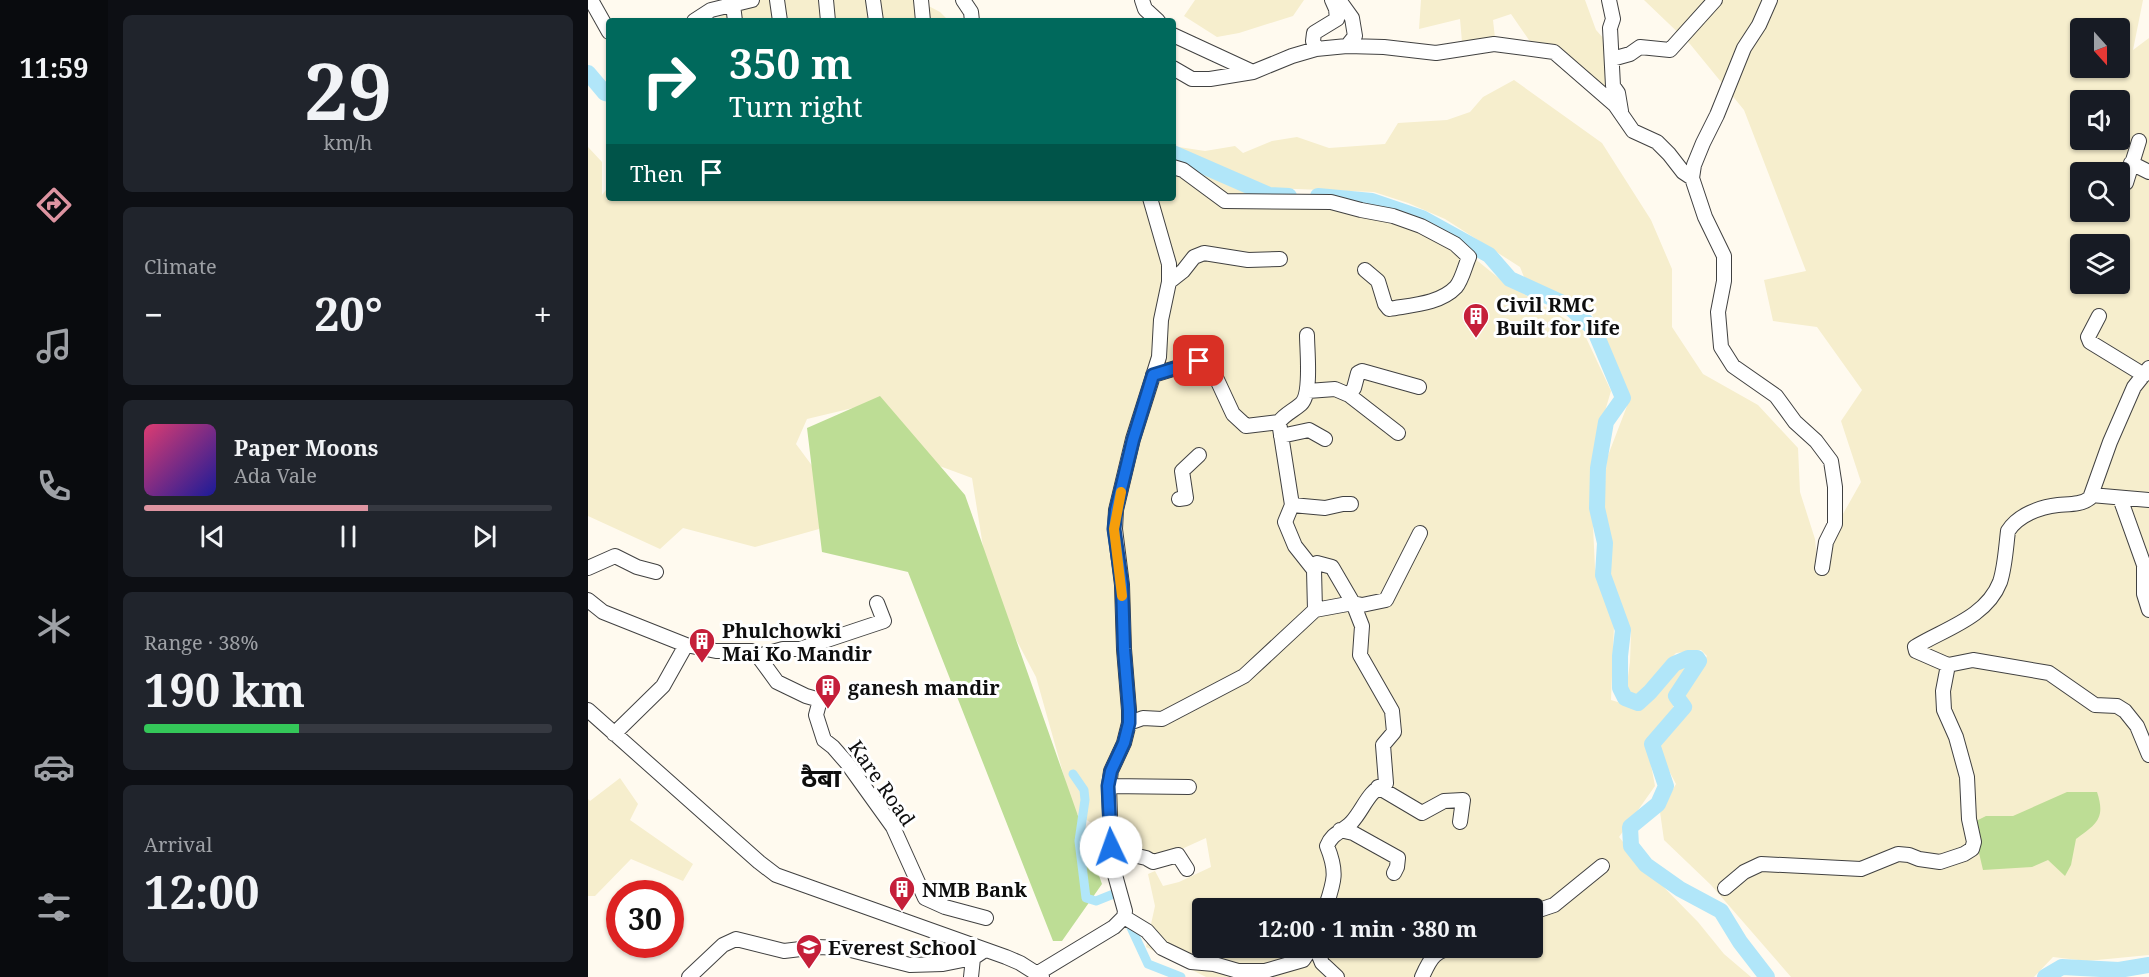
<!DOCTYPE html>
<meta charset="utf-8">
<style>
body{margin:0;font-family:"Noto Serif","Noto Sans Devanagari",serif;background:#20242c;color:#f1f3f6;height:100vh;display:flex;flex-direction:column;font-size:22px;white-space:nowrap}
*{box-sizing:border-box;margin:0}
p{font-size:20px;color:#9ea1a6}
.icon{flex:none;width:33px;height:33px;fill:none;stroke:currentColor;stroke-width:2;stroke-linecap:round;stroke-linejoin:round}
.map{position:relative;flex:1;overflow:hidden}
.side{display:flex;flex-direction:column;gap:15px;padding:15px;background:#0d0f14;width:480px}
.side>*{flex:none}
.hud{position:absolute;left:18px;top:18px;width:570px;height:183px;border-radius:6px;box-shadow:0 2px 4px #0004;background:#00695c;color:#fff;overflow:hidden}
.needle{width:39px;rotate:159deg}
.tools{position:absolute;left:1482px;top:18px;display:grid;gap:12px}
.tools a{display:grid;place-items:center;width:60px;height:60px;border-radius:6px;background:#171b24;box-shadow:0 2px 4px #0004;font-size:30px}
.speed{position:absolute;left:18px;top:880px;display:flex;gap:12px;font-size:30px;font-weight:700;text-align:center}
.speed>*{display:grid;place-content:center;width:78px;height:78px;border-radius:50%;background:#171b24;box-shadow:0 2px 4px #0004;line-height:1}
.speed .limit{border:9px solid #d22;background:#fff;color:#111}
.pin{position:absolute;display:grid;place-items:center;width:51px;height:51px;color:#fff;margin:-26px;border-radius:12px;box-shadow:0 3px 9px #0006}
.me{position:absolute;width:66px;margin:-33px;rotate:357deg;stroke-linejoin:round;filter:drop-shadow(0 0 4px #0008)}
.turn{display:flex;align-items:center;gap:21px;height:126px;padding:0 24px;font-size:27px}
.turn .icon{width:78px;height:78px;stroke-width:2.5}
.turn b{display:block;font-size:42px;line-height:51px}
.then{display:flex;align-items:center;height:57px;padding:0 24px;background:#0003;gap:12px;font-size:22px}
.big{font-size:45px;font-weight:700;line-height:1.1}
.side .tile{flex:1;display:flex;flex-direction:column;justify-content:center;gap:9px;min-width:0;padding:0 21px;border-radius:9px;background:#20242c}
.side .dial{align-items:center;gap:0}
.dial b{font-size:78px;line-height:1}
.song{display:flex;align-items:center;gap:18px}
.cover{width:72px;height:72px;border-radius:9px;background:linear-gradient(135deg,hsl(340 70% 55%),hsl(240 70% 35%))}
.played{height:6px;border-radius:3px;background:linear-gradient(90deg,#dd94a1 55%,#363941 55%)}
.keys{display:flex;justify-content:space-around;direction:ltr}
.heat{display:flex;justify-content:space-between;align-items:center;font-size:33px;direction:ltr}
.charge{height:9px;border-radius:4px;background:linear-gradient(90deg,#34c759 38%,#363941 0)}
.trip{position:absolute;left:604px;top:898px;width:351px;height:60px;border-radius:6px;background:#171b24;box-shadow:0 2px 4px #0004;font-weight:700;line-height:60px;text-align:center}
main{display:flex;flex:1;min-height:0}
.dock{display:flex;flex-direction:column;width:108px;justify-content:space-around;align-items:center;background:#090b0e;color:#9ea1a6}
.dock .icon{width:42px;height:42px}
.dock .selected{color:#dd94a1}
.dock b{font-size:27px;color:#f1f3f6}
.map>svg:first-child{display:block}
.farmland{fill:#f6eecd;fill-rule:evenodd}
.forest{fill:#bddd95}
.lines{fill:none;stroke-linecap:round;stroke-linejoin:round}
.canal{stroke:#b1e6f9;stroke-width:9}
.river{stroke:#b1e6f9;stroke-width:16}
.minor-casing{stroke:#414141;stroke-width:16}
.minor{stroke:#fff;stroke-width:14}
.route-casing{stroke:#114b97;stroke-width:15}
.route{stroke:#1a73e8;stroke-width:10}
.slow{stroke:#f59e0b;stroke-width:10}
.labels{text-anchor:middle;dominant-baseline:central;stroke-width:6;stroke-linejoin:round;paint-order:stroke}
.poi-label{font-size:20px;font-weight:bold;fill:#0e0e0e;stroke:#fff;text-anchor:start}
.street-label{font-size:20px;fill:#0e0e0e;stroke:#fff}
.district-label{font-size:26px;font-weight:bold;fill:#0e0e0e;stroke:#fff}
</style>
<main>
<nav class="dock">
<b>11:59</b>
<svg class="icon selected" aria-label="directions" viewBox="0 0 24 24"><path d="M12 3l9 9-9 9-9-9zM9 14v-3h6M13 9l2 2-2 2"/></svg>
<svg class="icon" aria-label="music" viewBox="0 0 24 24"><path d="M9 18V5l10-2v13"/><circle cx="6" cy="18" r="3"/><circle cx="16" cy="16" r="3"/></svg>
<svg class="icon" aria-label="phone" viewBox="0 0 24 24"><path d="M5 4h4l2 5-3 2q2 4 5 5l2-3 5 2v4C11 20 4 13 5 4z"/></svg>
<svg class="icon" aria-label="climate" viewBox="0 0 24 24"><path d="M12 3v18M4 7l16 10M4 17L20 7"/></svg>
<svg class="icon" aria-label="car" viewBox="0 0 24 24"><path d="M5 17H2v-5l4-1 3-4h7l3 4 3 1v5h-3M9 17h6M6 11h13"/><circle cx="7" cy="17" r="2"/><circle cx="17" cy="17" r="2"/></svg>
<svg class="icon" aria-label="filters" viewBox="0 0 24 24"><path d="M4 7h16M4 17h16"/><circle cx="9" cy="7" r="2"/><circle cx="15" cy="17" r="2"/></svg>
</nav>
<section class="side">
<div class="tile dial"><b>29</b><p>km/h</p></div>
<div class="tile"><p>Climate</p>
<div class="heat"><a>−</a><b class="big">20°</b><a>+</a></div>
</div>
<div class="tile">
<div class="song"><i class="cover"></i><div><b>Paper Moons</b><p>Ada Vale</p></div></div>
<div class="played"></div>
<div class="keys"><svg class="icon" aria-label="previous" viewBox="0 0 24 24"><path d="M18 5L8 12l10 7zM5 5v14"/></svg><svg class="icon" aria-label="pause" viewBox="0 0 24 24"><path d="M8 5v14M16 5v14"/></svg><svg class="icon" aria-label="next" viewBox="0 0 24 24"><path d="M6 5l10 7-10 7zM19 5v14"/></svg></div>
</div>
<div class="tile"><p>Range · 38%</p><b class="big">190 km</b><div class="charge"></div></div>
<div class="tile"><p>Arrival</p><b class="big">12:00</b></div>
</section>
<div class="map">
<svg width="1561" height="977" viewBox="0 0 1561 977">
<rect width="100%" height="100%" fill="#fffaef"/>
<!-- farmland -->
<path class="farmland" d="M160,0H329L352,12L361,21H125Z
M607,0H716L705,16L651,33L629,37L596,16Z
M833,0H997L1008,30L1017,40L1025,96L943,43L923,14L905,20L907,38L874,42L872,19L831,29Z
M1056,0H1555L1545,50L1561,38V955L1499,961L1465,957L1446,977H1203L1123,885L1076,840L1072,812L1088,784L1069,748L1100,706L1095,695L1119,656L1113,650L1088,653L1066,676V680L1049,695L1046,697L1038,692L1042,662L1043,633L1020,577L1015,506L1019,458L1039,406V390L1020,344L1001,309L936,277L932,267L857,219L820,203L786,192L682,188L606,156L591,147L617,151L647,146L655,153L684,141L709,137L741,148L797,144L810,123L859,120L882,112L895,97L926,80L1014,143L1063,220L1084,269V327L1115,374L1170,405L1210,448L1212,492L1227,539L1229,560L1273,482L1253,421L1274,390L1229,327L1185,321L1176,280L1218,271L1156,110L1102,44ZM1492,28H1532V68H1492ZM1492,100H1532V140H1492ZM1492,172H1532V212H1492ZM1492,244H1532V284H1492Z
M0,147L14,162V195L21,186V198H585V159L627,175L667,196L780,205L858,235L913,280L994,329L1023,391L1006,448L1004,505L1007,568L1026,625L1023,700L1050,708L1087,670L1101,665L1086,688L1085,708L1059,744L1067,786L1031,837L1053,864L1110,922L1136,954L1163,977H618L558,947L567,906L560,874L567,871L575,886L591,882L623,867L618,838L565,862L486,812L448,677L402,590L384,478L319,454L269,407L219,419L208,444L231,475V529L167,547L95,528L72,549L0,516ZM615,909H945V948H615Z
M32,778L50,804L42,820L105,864L95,881L43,859L7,896H0V799L2,801Z"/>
<!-- forest -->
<path class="forest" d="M292,396L377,495L514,884L474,941H465L320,572L234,552L219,428Z
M1479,792H1509C1518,819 1508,824 1488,839L1483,865L1477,876L1460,860L1444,867L1395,870L1384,823L1398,816H1425Z"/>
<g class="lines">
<!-- canal -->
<path class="canal" d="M485,774L496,790L497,800L491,841L498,898L508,901L528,893L531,900
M540,921L560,964L593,977"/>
<!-- river -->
<path class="river" d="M0,73L17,93L21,94
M585,153L681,195L701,196
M730,196L784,201L834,218L901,255L922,279L979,305L1006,329L1035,398L1018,422L1010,468L1009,508L1017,543L1015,575L1035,630L1032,656V688L1037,698L1050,703L1062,692L1086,664L1100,658H1109L1111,661L1088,696L1096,707L1064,744L1078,786L1070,804L1042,827L1043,846L1058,865L1092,889L1133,911L1152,942L1179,977
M1457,977L1474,967L1531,970L1561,965"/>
<!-- minor casing -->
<g class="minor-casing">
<path id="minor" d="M3,0L21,32
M189,0L192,21
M238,0L240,21
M285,0L288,21
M333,0L335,21
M375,0L383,12L384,21
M554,0L557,9L570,21
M1021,0L1025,19L1022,28L1025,86L1030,93L1033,111
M1182,0L1171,25L1156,48L1129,115L1115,143L1106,165L1104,178L1117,217L1136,256V281L1130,312L1133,347L1145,366L1188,396L1207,422L1228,441L1243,461L1247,487V524L1238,542L1234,568
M145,5L147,21
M106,21L123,10L164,0
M585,35L665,72
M759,46L796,47L848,53L906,44L966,52L1027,105L1045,131L1069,142L1081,154L1095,172L1104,178
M728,49L725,41L726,33L749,19L748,9L744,0
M1024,59L1042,54L1052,47L1082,50L1127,0
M585,68L604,79H622L665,72L704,56L728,49L759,46L767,36L764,18L751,0
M1543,163L1561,172
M585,167L595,170L637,201L743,202L773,210L805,216L833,226L867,244L881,257C877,266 874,280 868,287C852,304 823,305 801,309L797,304L790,281L777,270
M1538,183L1551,141
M581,282L595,271L606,257L616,253L660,260L692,259
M1511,316L1500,337L1502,342L1556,375
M720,391L747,389L761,395L810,433
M761,395L766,388L770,373L774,371L831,387
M691,422C697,414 705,411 713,404C724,394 719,351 719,335
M693,436L721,430L737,439
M1503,495L1561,500
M1532,498L1556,565V594L1561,610
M591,499L598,498L594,471L611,455
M704,505L737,508L755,504H763
M0,568L27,556L49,567L68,572
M726,570L729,563L744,567L765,603L774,626L772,655L804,711L806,732L795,745L798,783C779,792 776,809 763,823C754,832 744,833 739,846C750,873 746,882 737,909
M0,600L15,612L98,645L128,651H164L170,656L189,682L218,696L232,700L228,715L236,740L245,747L259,763L305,827L337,898L357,907L398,918
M727,610L765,603L774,605L798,600L832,533
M170,656L195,649H212L296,621L289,603
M1360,665L1385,660L1461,673L1507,705L1529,706L1537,711L1549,726L1561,755
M0,710L171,862L188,875L418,957L432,963L454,977
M541,723L555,718L574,719L656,676L727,610L726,570L707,546L697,522L704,505L691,422L658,426L645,414L625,371L619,363L611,361L565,375
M26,734L75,686L98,645
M521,786L601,787
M790,787L834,813L856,801L875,800L872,822
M752,830L765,833L810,858L809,867L806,873
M524,850L558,858L565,862L590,855L599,869
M1137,888L1156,872L1173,864L1273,869L1310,854L1321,855L1331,859L1352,862L1376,854L1384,849L1386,842L1381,819L1379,777L1368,737L1356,710L1355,691L1360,665L1328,651L1327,647C1356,629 1398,618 1412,582C1417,567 1418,547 1420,531C1430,515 1452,507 1470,505C1481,504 1493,505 1502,498L1522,442L1546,387L1561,368
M945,912L966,905L1014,866
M536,917L559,931L574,948L603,962L626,964L650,971H677L715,960L723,948
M728,948L734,963L749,977
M450,973L526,927L536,917L537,911L527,875L523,847L521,786L523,771L536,743L541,723V710L536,649L534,585L527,529L528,510L545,439L571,357L573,320L581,282V264L562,198
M101,977L135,945L148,939L196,951L229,947L255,948L322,965L355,964L385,958L397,950
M383,977L385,958
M834,977C842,959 847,948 870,948"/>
</g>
<!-- minor -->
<use href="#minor" class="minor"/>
</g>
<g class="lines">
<!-- route casing -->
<g class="route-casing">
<path id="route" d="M523,847L520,786L523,771L536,743L541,723V710L536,649L534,585L526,529L528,510L545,440L565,375L611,361"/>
</g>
<!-- route -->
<use href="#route" class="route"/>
<!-- slow -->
<path class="slow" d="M533,492L526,529L534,596"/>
</g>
<!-- icons -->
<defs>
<g id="building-pin" transform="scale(1.35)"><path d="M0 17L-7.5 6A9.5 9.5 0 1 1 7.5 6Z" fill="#c51f39" stroke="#fff"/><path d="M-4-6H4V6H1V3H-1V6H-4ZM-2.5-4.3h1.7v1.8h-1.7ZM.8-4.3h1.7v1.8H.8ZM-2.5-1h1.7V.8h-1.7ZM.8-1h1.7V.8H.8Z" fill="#fff"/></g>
<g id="school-pin" transform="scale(1.35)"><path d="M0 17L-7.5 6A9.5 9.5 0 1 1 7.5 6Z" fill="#c51f39" stroke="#fff"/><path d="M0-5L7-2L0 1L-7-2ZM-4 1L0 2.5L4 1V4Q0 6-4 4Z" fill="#fff"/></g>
</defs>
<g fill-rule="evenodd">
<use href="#building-pin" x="888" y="316"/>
<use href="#building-pin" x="114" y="641"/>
<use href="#building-pin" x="240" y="687"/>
<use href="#building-pin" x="314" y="889"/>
<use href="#school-pin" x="221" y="947"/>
</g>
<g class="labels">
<!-- poi labels -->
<g class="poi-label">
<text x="908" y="304">Civil RMC<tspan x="908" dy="23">Built for life</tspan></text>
<text x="134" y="630">Phulchowki<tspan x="134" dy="23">Mai Ko Mandir</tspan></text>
<text x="260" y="687">ganesh mandir</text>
<text x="334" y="889">NMB Bank</text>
<text x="240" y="947">Everest School</text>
</g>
<!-- street labels -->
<g class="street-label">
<text transform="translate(294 783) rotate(55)">Kare Road</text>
</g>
<!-- district labels -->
<g class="district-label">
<text x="233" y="777">ठैबा</text>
</g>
</g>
</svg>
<div class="tools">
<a><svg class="needle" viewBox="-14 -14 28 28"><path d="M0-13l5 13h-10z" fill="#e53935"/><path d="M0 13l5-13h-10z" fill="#9ea1a6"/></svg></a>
<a><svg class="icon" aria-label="sound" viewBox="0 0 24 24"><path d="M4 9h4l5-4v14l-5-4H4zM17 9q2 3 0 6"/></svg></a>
<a><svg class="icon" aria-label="search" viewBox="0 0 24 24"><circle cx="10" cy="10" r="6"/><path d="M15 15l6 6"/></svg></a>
<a><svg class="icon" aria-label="layers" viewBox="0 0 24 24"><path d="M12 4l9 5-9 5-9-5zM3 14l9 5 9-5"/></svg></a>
</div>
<div class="speed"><div class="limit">30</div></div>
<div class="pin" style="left:611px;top:361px;background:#d93025"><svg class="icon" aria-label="arrive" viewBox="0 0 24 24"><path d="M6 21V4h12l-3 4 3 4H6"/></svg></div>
<svg class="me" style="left:523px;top:847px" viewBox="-20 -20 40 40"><circle r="19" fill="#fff"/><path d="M0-13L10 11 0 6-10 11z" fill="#1a73e8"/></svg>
<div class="trip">12:00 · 1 min · 380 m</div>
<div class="hud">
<div class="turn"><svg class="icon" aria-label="right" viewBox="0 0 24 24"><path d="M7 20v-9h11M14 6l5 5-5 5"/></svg><div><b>350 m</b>Turn right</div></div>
<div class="then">Then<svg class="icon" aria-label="arrive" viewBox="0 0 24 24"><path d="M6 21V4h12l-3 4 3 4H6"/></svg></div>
</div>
</div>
</main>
